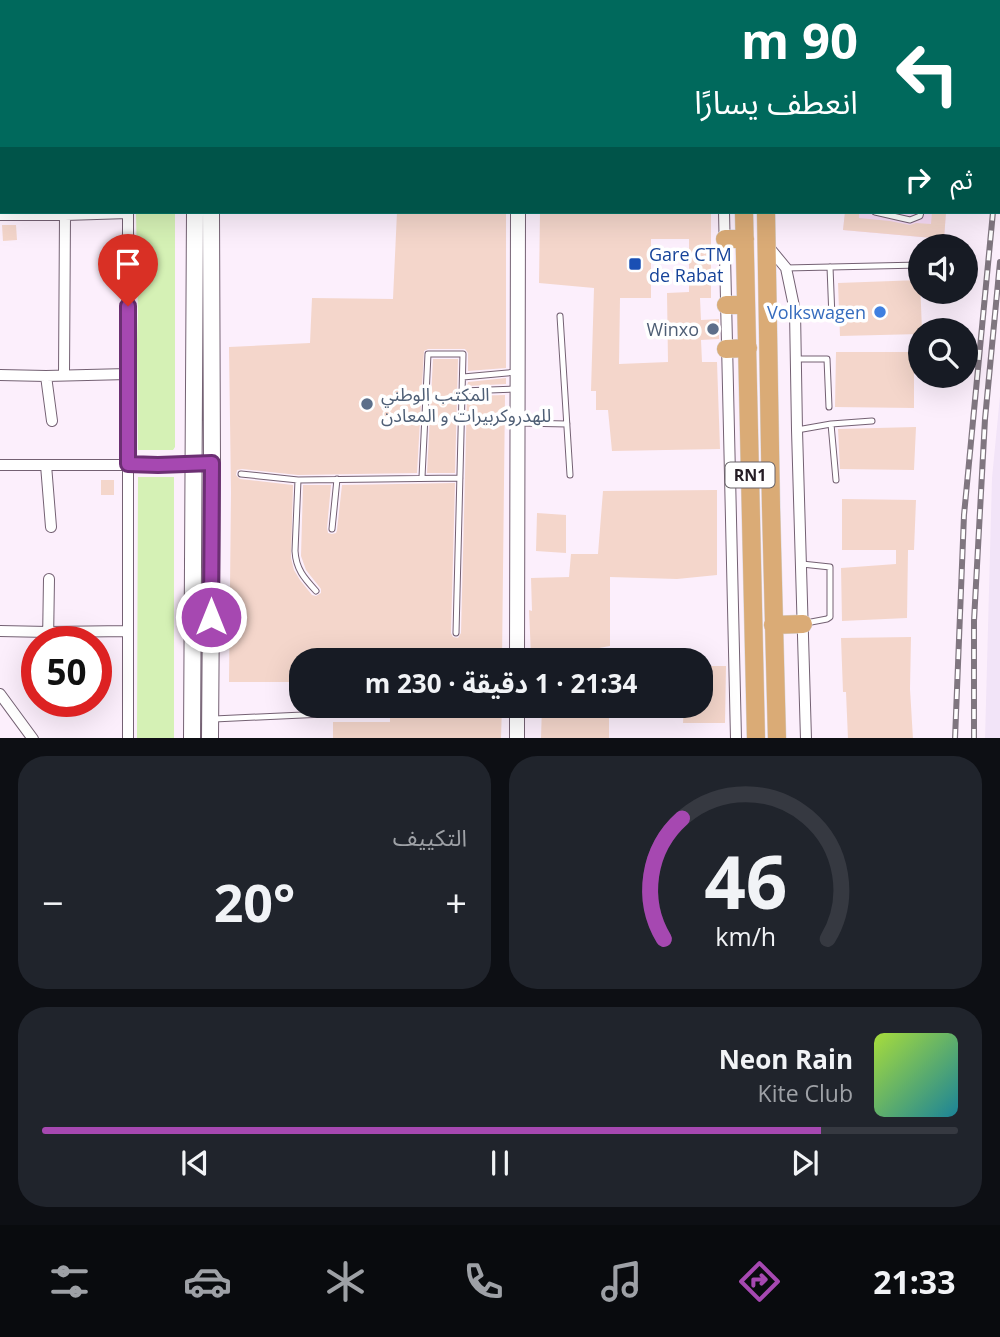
<!DOCTYPE html>
<html lang="ar">
<meta charset="utf-8">
<style>
body{margin:0;font-family:"Open Sans","Noto Sans Arabic",sans-serif;background:#20242c;color:#f1f3f6;direction:rtl;height:100vh;display:flex;flex-direction:column;font-size:26px;white-space:nowrap}
*{box-sizing:border-box;margin:0}
p{font-size:23px;color:#9ea1a6}
.icon{flex:none;width:38px;height:38px;fill:none;stroke:currentColor;stroke-width:2;stroke-linecap:round;stroke-linejoin:round}
.map{position:relative;height:738px;overflow:hidden;direction:ltr}
.side{display:flex;flex-direction:column;gap:18px;padding:18px;background:#0d0f14;flex:1}
.side>*{flex:none}
.banner{position:absolute;left:0px;top:0px;width:1001px;height:214px;box-shadow:0 7px 28px #0002;direction:rtl;background:#00695c;color:#fff;overflow:hidden}
.controls{position:absolute;left:908px;top:234px;display:grid;gap:14px}
.controls a{display:grid;place-items:center;width:70px;height:70px;border-radius:50%;background:#171b24;box-shadow:0 7px 28px #0002;font-size:35px}
.speed{position:absolute;left:21px;top:626px;display:flex;gap:14px;font-size:35px;font-weight:700;text-align:center}
.speed>*{display:grid;place-content:center;width:91px;height:91px;border-radius:50%;background:#171b24;box-shadow:0 7px 28px #0002;line-height:1}
.speed .limit{border:10px solid #d22;background:#fff;color:#111}
.pin{position:absolute;display:grid;place-items:center;width:60px;height:60px;color:#fff;margin:-72px -30px;border-radius:50% 50% 50% 0;rotate:-45deg;box-shadow:0 0 7px #0007}
.pin .icon{rotate:45deg}
.me{position:absolute;width:77px;margin:-38px;rotate:0deg;stroke-linejoin:round;filter:drop-shadow(0 0 5px #0008)}
.turn{display:flex;align-items:center;gap:24px;height:147px;padding:0 28px;font-size:32px}
.turn .icon{width:91px;height:91px;stroke-width:2.5}
.turn b{display:block;font-size:49px;line-height:60px}
.then{display:flex;align-items:center;height:66px;padding:0 28px;background:#0003;gap:14px;font-size:26px}
.big{font-size:52px;font-weight:700;line-height:1.1}
.side .card{flex:1;display:flex;flex-direction:column;justify-content:center;gap:10px;min-width:0;padding:0 24px;border-radius:28px;background:#20242c}
.side .dial{align-items:center;gap:0}
.dial svg{height:182px;overflow:visible;fill:none;stroke:#363941;stroke-width:7;stroke-linecap:round;text-anchor:middle}
.dial text{fill:#f1f3f6;stroke:none}
.song{display:flex;align-items:center;gap:21px}
.cover{width:84px;height:84px;border-radius:10px;background:linear-gradient(135deg,hsl(80 70% 55%),hsl(190 70% 35%))}
.played{height:7px;border-radius:4px;background:linear-gradient(90deg,#a648b1 85%,#363941 85%)}
.keys{display:flex;justify-content:space-around;direction:ltr}
.heat{display:flex;justify-content:space-between;align-items:center;font-size:38px;direction:ltr}
.side .tiles{flex:1;display:grid;gap:18px;grid-template-columns:1fr 1fr}
.card:last-child{grid-column:span 2}
.trip{position:absolute;left:289px;top:648px;width:424px;height:70px;border-radius:28px;background:#171b24;box-shadow:0 7px 28px #0002;font-weight:700;line-height:70px;text-align:center;direction:rtl}
.tab-bar{display:flex;height:112px;justify-content:space-around;align-items:center;background:#090b0e;color:#9ea1a6}
.tab-bar .icon{width:49px;height:49px}
.tab-bar .selected{color:#a648b1}
.tab-bar b{font-size:32px;color:#f1f3f6}
.map>svg:first-child{display:block}
.built{fill:#f9dcf8}
.education{fill:#f2e4f8}
.green{fill:#d5f1b5}
.building{fill:#f4d6cb;fill-rule:evenodd}
.lines{fill:none;stroke-linecap:round;stroke-linejoin:round}
.service-casing{stroke:#746173;stroke-width:7}
.minor-casing{stroke:#746173;stroke-width:12}
.tertiary-casing{stroke:#746173;stroke-width:16}
.secondary-casing{stroke:#746173;stroke-width:18}
.primary-casing{stroke:#d8d6d8;stroke-width:19}
.service{stroke:#fff;stroke-width:5}
.minor{stroke:#fff;stroke-width:10}
.tertiary{stroke:#fff;stroke-width:14}
.secondary{stroke:#fff;stroke-width:16}
.primary{stroke:#daab76;stroke-width:18}
.rail-casing{stroke:#807680;stroke-width:6}
.rail{stroke:#fff;stroke-width:3.5;stroke-dasharray:10;stroke-linecap:butt}
.route-casing{stroke:#6c2f73;stroke-width:18}
.route{stroke:#a648b1;stroke-width:12}
.transit-dot{fill:#1a4fb4;stroke:#fff;stroke-width:2.5}
.shop-dot{fill:#3f7fe0;stroke:#fff;stroke-width:2.5}
.service-dot{fill:#5c6f8a;stroke:#fff;stroke-width:2.5}
.labels{text-anchor:middle;dominant-baseline:central;stroke-width:7;stroke-linejoin:round;paint-order:stroke}
.shield{fill:#fff;stroke:#666166;stroke-width:2}
.shield-label{font-size:16px;font-weight:bold;fill:#251d25}
.transit-label{font-size:18px;fill:#164399;stroke:#fff;text-anchor:start}
.shop-label{font-size:18px;fill:#366cbe;stroke:#fff;text-anchor:end}
.service-label{font-size:18px;fill:#4e5e75;stroke:#fff;text-anchor:end}
</style>
<div class="map">
<svg width="1000" height="739" viewBox="0 0 1000 739">
<rect width="100%" height="100%" fill="#fceffc"/>
<!-- built -->
<path class="built" d="M845,212H946L944,239L843,230Z"/>
<!-- education -->
<path class="education" d="M1000,396V738L985,739L992,478Z"/>
<!-- green -->
<path class="green" d="M136,212H175V447L173,450H138L137,340L138,315Z
M138,477H174V738H137Z"/>
<!-- building -->
<path class="building" d="M397,212H506V368L468,371V353L465,349H428L424,351L417,473L298,475L242,469L237,470L236,475L240,479L293,485L291,558L294,570L300,580L312,595L316,596L321,593V589L306,570L301,556L303,485H331L327,528L328,533L332,534L336,533L337,530L342,485L455,483L451,633L453,637L458,638L461,633L467,396L505,395L502,660H301V682H229L231,493L229,347L310,343L312,298L393,299Z
M540,212H711V298H700L701,320L719,319V339L701,340L702,362H717L720,449L612,451L608,410H596V391H591L594,288L539,283ZM651,239H689V292L667,293L668,362L619,364L620,298H651Z
M845,212H859V218L890,221L910,225L916,223L931,224L932,212H946L944,239L843,230Z
M2,225H16L17,240L3,241Z
M920,280L922,331L920,334L840,336L838,283Z
M836,352H914V408L835,407Z
M433,359H458L455,473H427Z
M506,378V384L467,386L468,382Z
M916,427L914,470L840,469L838,429Z
M101,480H114V495H101Z
M717,490V575L677,579L610,577V646L555,656L531,655L529,610L532,611L531,578L569,577L571,554H598L603,491Z
M842,499L916,500L914,550H908L907,618L842,621L841,568L896,564V550H842Z
M537,513L566,515V553L536,551Z
M911,637L910,689L913,739H848L846,692H843L841,638Z
M700,666H726L725,723H683L684,705H700Z
M390,705H502L501,739H333V722H390Z
M542,705H609V739H541Z"/>
<g class="lines">
<!-- service casing -->
<g class="service-casing">
<path id="service" d="M927,0L938,2
M846,2V0
M884,2L885,0
M875,212L910,220L920,216L921,212
M830,267L832,318
M786,268L920,265
M560,316L570,475
M796,359H827L829,407
M463,377L517,372
M462,391L515,389
M520,423L567,424
M831,424L836,480
M797,430L831,424L872,421
M241,474L298,480L460,478
M422,477L428,354H463L456,633
M298,480L295,551C296,569 304,578 316,591
M332,529L337,479
M802,564L830,567V617L827,619L806,623
M214,719L346,713"/>
</g>
<!-- minor casing -->
<g class="minor-casing">
<path id="minor" d="M717,0V2
M133,2L134,0
M0,33L2,34
M0,120H2
M128,212V739
M724,212L736,739
M0,215H65L128,213
M767,245L786,268L795,311L797,430L806,739
M0,375L46,376L128,374
M64,375L65,215
M46,376L52,421
M0,465H158L212,463
M46,465L51,527
M0,631L48,632L128,631
M48,642L49,579
M0,694L33,739
M47,703V702"/>
</g>
<!-- tertiary casing -->
<g class="tertiary-casing">
<path id="tertiary" d="M518,0V2
M517,660L518,212
M517,739V705"/>
</g>
<!-- secondary casing -->
<g class="secondary-casing">
<path id="secondary" d="M197,2V0
M213,2V0
M192,739L195,212
M210,739L212,463L211,212"/>
</g>
<!-- primary casing -->
<g class="primary-casing">
<path id="primary" d="M740,0V2
M763,0V2
M744,212L756,739
M766,212L771,507L777,739
M725,239H745
M726,305H746
M726,349L748,348
M773,625L803,624"/>
</g>
<!-- service -->
<use href="#service" class="service"/>
<!-- minor -->
<use href="#minor" class="minor"/>
<!-- tertiary -->
<use href="#tertiary" class="tertiary"/>
<!-- secondary -->
<use href="#secondary" class="secondary"/>
<!-- primary -->
<use href="#primary" class="primary"/>
<!-- rail casing -->
<g class="rail-casing">
<path id="rail" d="M999,149L1000,141
M955,739L964,515L993,212
M974,739V621L985,419L1000,262"/>
</g>
<!-- rail -->
<use href="#rail" class="rail"/>
</g>
<g class="lines">
<!-- route casing -->
<g class="route-casing">
<path id="route" d="M128,306V464L158,465L212,463L211,617"/>
</g>
<!-- route -->
<use href="#route" class="route"/>
</g>
<!-- markers -->
<rect class="transit-dot" x="628" y="257" width="14" height="14" rx="3.5"/>
<circle class="shop-dot" cx="880" cy="312" r="7"/>
<g class="service-dot">
<circle cx="713" cy="329" r="7"/>
<circle cx="367" cy="404" r="7"/>
</g>
<g class="labels">
<!-- shield labels -->
<rect class="shield" x="725.5" y="462.5" width="49" height="25" rx="5"/>
<g class="shield-label">
<text x="750" y="475">RN1</text>
</g>
<!-- transit labels -->
<g class="transit-label">
<text x="649" y="254">Gare CTM<tspan x="649" dy="21">de Rabat</tspan></text>
</g>
<!-- shop labels -->
<g class="shop-label">
<text x="866" y="312">Volkswagen</text>
</g>
<!-- service labels -->
<g class="service-label">
<text x="699" y="329">Winxo</text>
<text x="381" y="394" text-anchor="start">المكتب الوطني<tspan x="381" dy="21">للهدروكربيرات و المعادن</tspan></text>
</g>
</g>
</svg>
<div class="controls">
<a><svg class="icon" aria-label="sound" viewBox="0 0 24 24"><path d="M4 9h4l5-4v14l-5-4H4zM17 9q2 3 0 6"/></svg></a>
<a><svg class="icon" aria-label="search" viewBox="0 0 24 24"><circle cx="10" cy="10" r="6"/><path d="M15 15l6 6"/></svg></a>
</div>
<div class="speed"><div class="limit">50</div></div>
<div class="pin" style="left:128px;top:306px;background:#d93025"><svg class="icon" aria-label="arrive" viewBox="0 0 24 24"><path d="M6 21V4h12l-3 4 3 4H6"/></svg></div>
<svg class="me" style="left:211px;top:617px" viewBox="-20 -20 40 40"><circle r="17" fill="#a648b1" stroke="#fff" stroke-width="3"/><path d="M0-11L8 9 0 5-8 9z" fill="#fff"/></svg>
<div class="trip">21:34 · 1 دقيقة · 230 m</div>
<div class="banner">
<div class="turn"><svg class="icon" aria-label="left" viewBox="0 0 24 24"><path d="M17 20v-9H6M10 6l-5 5 5 5"/></svg><div><b>90 m</b>انعطف يسارًا</div></div>
<div class="then">ثم<svg class="icon" aria-label="right" viewBox="0 0 24 24"><path d="M7 20v-9h11M14 6l5 5-5 5"/></svg></div>
</div>
</div>
<section class="side">
<div class="tiles">
<div class="card dial"><svg viewBox="0 0 100 80">
<path d="M14 69A42 42 0 1 1 86 69"/>
<path d="M14 69A42 42 0 0 1 22 16" stroke="#a648b1"/>
<text x="50" y="56" font-size="32" font-weight="700">46</text>
<text x="50" y="72" font-size="11">km/h</text>
</svg></div>
<div class="card"><p>التكييف</p>
<div class="heat"><a>−</a><b class="big">20°</b><a>+</a></div>
</div>
<div class="card">
<div class="song"><i class="cover"></i><div><b>Neon Rain</b><p>Kite Club</p></div></div>
<div class="played"></div>
<div class="keys"><svg class="icon" aria-label="previous" viewBox="0 0 24 24"><path d="M18 5L8 12l10 7zM5 5v14"/></svg><svg class="icon" aria-label="pause" viewBox="0 0 24 24"><path d="M8 5v14M16 5v14"/></svg><svg class="icon" aria-label="next" viewBox="0 0 24 24"><path d="M6 5l10 7-10 7zM19 5v14"/></svg></div>
</div>
</div>
</section>
<nav class="tab-bar">
<b>21:33</b>
<svg class="icon selected" aria-label="directions" viewBox="0 0 24 24"><path d="M12 3l9 9-9 9-9-9zM9 14v-3h6M13 9l2 2-2 2"/></svg>
<svg class="icon" aria-label="music" viewBox="0 0 24 24"><path d="M9 18V5l10-2v13"/><circle cx="6" cy="18" r="3"/><circle cx="16" cy="16" r="3"/></svg>
<svg class="icon" aria-label="phone" viewBox="0 0 24 24"><path d="M5 4h4l2 5-3 2q2 4 5 5l2-3 5 2v4C11 20 4 13 5 4z"/></svg>
<svg class="icon" aria-label="climate" viewBox="0 0 24 24"><path d="M12 3v18M4 7l16 10M4 17L20 7"/></svg>
<svg class="icon" aria-label="car" viewBox="0 0 24 24"><path d="M5 17H2v-5l4-1 3-4h7l3 4 3 1v5h-3M9 17h6M6 11h13"/><circle cx="7" cy="17" r="2"/><circle cx="17" cy="17" r="2"/></svg>
<svg class="icon" aria-label="filters" viewBox="0 0 24 24"><path d="M4 7h16M4 17h16"/><circle cx="9" cy="7" r="2"/><circle cx="15" cy="17" r="2"/></svg>
</nav>
